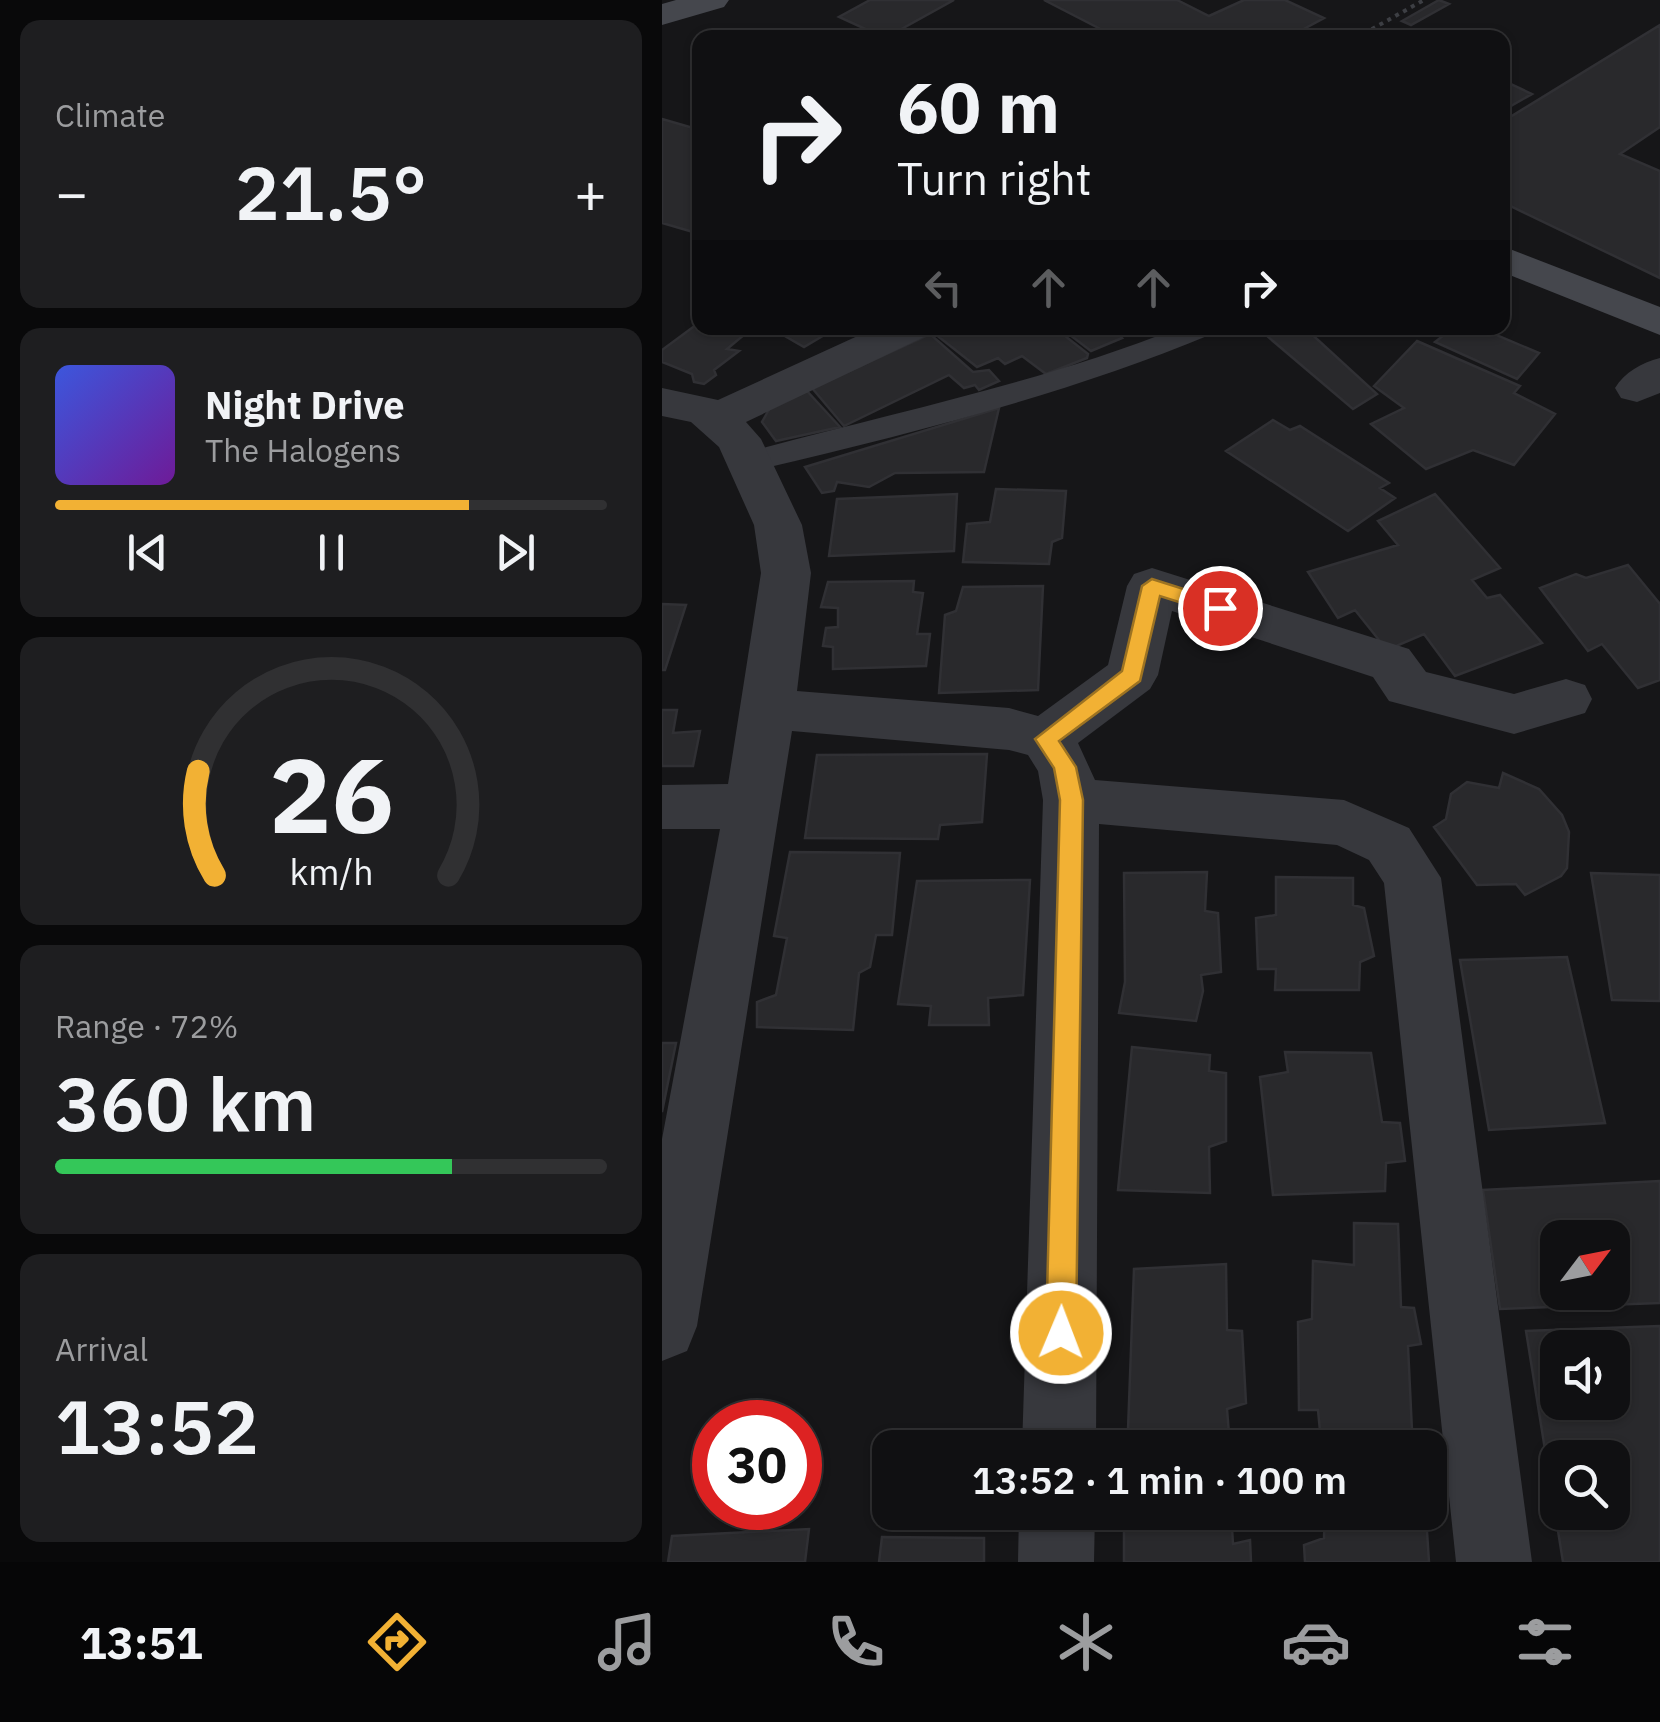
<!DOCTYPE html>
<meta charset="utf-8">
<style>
body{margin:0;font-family:"IBM Plex Sans",sans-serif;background:#1e1e20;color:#f1f3f6;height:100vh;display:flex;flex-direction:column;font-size:38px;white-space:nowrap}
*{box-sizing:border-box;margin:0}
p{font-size:32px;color:#9c9d9f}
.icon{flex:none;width:55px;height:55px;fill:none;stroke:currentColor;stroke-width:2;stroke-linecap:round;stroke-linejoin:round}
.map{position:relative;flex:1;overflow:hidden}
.details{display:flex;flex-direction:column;gap:20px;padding:20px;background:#09090a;width:662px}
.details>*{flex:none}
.top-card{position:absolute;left:30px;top:30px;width:818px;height:305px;border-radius:20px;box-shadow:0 2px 8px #0004,0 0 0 2px #303032;background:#101012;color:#f1f3f6;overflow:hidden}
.needle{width:65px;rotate:58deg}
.fabs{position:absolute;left:878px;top:1220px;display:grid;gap:20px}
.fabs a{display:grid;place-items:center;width:90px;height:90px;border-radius:20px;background:#101012;box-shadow:0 2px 8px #0004,0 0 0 2px #303032;font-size:50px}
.speed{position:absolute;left:30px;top:1400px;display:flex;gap:20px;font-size:50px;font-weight:700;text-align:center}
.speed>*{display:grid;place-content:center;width:130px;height:130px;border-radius:50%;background:#101012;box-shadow:0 2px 8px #0004,0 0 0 2px #303032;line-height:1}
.speed .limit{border:15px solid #d22;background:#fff;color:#111}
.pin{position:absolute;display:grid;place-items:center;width:85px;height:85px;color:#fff;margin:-42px;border:5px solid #fff;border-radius:50%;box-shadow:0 2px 10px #0007}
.me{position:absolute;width:110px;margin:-55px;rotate:1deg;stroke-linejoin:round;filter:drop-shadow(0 0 8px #0008)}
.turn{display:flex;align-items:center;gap:35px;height:210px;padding:0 40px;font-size:45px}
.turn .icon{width:130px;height:130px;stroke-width:2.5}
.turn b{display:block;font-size:70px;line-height:85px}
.lanes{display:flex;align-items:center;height:95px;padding:0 40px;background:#0003;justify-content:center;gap:50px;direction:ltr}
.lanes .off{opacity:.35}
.big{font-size:75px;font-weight:600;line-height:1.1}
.details .widget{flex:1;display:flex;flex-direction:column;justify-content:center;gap:15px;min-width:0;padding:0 35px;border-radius:20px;background:#1e1e20}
.details .dial{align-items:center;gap:0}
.dial svg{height:260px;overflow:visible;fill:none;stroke:#303032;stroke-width:7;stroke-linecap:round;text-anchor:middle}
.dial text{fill:#f1f3f6;stroke:none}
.song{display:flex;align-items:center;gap:30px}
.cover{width:120px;height:120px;border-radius:15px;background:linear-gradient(135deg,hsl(230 70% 55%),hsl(280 70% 35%))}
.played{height:10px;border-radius:5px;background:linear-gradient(90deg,#f2b134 75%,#303032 75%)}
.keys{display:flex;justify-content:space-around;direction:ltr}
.heat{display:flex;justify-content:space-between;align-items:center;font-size:55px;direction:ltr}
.charge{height:15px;border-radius:8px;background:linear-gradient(90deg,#34c759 72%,#303032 0)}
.trip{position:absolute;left:210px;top:1430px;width:575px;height:100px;border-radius:20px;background:#101012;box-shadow:0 2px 8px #0004,0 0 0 2px #303032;font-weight:600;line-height:100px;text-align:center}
.menu{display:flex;height:160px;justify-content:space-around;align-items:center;background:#060607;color:#9c9d9f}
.menu .icon{width:70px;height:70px}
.menu .current{color:#f2b134}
.menu b{font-size:45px;color:#f1f3f6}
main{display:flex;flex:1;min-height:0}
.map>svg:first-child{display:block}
.building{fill:#29292c;stroke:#303034;stroke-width:2.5;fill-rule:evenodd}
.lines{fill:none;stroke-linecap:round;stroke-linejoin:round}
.path{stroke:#3d3f44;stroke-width:4;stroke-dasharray:4 5;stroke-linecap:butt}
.lane{fill:#37383d;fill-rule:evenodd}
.street{fill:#37383d;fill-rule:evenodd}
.secondary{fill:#45474d;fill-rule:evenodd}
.route{fill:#f2b134;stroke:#9d7322;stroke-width:2.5}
</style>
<main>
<section class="details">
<div class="widget"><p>Climate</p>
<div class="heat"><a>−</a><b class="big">21.5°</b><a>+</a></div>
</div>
<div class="widget">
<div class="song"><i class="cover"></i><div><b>Night Drive</b><p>The Halogens</p></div></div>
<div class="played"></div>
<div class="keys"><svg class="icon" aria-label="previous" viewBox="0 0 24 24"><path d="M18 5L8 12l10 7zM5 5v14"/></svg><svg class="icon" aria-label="pause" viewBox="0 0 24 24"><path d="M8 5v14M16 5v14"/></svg><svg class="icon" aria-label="next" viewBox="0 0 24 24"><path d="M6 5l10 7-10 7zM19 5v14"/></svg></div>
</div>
<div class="widget dial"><svg viewBox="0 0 100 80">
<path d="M14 69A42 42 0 1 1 86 69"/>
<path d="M14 69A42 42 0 0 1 9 37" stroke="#f2b134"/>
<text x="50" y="56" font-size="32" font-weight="700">26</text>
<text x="50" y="72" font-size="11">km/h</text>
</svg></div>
<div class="widget"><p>Range · 72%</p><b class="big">360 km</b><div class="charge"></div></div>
<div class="widget"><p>Arrival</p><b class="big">13:52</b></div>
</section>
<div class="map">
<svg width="998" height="1562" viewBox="0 0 998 1562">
<rect width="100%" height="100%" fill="#161618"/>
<!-- building -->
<path class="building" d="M208,0H292L223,38L177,17Z
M382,0H515L547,16L582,0H623L662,18L625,38H456Z
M777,0L787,4L749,25L740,21Z
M998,25V127L958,154L998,171V278L840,202V122Z
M840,80L870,94L840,111Z
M0,119L38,130V234L0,223Z
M38,322V328L89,329L65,349L77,351L52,370L54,375L42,384L32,382L30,374L0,362V350Z
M109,328H174L142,347Z
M299,328H393L426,354L425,358L384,374L360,356L343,364L336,358L315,367L277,337Z
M399,328H449L460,338L429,351Z
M600,328H643L715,394L691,409L598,330Z
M791,328H818L877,353L855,379L773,342Z
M268,334L311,372L327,370L337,381L317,390L313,385L302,388L287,375L182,426L150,388Z
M755,341L858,386L852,393L893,414L852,465L811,450L764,469L709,424L742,408L712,386Z
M145,391L178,427L114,441L100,422L109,406Z
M337,408L322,472L233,473L207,487L175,482L172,491L160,493L143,467Z
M611,420L628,430L638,426L727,483L718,488L733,498L686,531L564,451Z
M334,489L404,491L400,538L390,542L387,564L301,562L305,524L328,522Z
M295,494L292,551L167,556L175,499Z
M773,494L838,568L810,580L825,598L838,595L880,643L793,676L762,634L725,650L693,610L676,618L646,572L736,545L716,521Z
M966,565L998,604V680L976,688L940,644L926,651L878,588L914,574L924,578Z
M252,581L251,592L261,593L255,634H268L264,666L171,669V647L161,646L164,628L176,627V608L159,607L166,582Z
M381,586L376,690L277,693L283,615L294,611L301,587Z
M0,604L24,605L3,670H0Z
M0,710H15L11,733L38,731L31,766H0Z
M325,754L320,822L278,825L276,839L143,838L155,755Z
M841,773L877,789L900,815L907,832L905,868L899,876L863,895L854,884L815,885L772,827L784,819L789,794L805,782L837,788Z
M128,852L238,853L230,935H214L208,967L197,973L191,1030L95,1027V1002L114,995L125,938L112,936Z
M545,872L543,911L556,913L559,972L539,975L541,991L534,1021L457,1013L463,982L462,873Z
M929,873L998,875V1001L950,1000Z
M614,877L691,878V905L702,908L712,956L698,962L697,990H613L614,969H596L594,918L614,915Z
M368,880L361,995L326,998L327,1025H267L269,1006L236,1004L255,881Z
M905,957L943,1123L827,1130L798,960Z
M0,1043H14L0,1112Z
M470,1047L548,1055L547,1071L564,1073V1141L547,1147L548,1193L456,1190Z
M623,1052L709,1053L720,1122L738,1123L743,1161L724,1163L723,1191L611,1195L598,1077L626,1072Z
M998,1181V1303L838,1309L821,1190ZM895,1238H950V1292H895Z
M692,1223L736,1224L739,1307L752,1308L759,1344L746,1346L750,1431H658L656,1410H637L636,1322L650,1319L651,1261L692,1265Z
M564,1264L565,1330L580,1331L584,1403L565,1409L567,1434L466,1430L472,1269Z
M998,1326V1562H901L864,1331ZM895,1348H950V1402H895ZM895,1458H950V1512H895Z
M569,1512L571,1544L588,1540L589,1562H462V1520Z
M663,1512L764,1516L767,1562H643L642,1545L662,1538Z
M147,1529L143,1562H6L10,1536Z
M220,1537L322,1538V1562H217Z"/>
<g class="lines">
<!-- path -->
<path class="path" d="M694,38L762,0"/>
<!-- lane -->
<path class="lane" d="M516,328H555L550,334C401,396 243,435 86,472L75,469L70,462L75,455C223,414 373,385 516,328Z"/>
<!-- street -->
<path class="street" d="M213,328H268L262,337L84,422L99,439L140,525L149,573L135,691L347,708L376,716L446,665L465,586L472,574L490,568L747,649L764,672L852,694L904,679L923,685L930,699L923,713L852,734L727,701L711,677L510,611L496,675L488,689L416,743L433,780L682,800L747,828L779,878L870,1562H794L722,883L707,860L675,845L437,824L434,1448H360L381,800L376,771L366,755L347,750L130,731L35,1326L25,1351L0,1361V1139L58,829H0V785L66,784L99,573L92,525L57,447L29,422L0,416V388L56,400Z
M998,358V393L975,402L959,398L953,388C963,372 979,363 998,358Z
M357,1512H433L432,1562H356Z"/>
<!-- secondary -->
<path class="secondary" d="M14,0H67L62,7L0,25V4Z
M840,246L998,307V335L840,272Z"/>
</g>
<!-- route -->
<path class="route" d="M490,579L566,603L569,608L558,615L498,596L478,681L397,741L414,767L421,800L414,1333L409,1344L399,1348L389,1344L384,1333L398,800L392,768L373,739L460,671L480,586Z"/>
</svg>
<div class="fabs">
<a><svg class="needle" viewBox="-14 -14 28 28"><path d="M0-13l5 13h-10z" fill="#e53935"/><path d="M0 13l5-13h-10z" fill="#9c9d9f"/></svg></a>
<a><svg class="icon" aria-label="sound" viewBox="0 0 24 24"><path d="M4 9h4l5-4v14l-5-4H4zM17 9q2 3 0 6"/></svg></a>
<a><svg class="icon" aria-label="search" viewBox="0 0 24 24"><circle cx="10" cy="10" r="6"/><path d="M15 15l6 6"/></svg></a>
</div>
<div class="speed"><div class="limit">30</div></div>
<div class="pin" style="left:558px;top:608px;background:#d93025"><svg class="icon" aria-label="arrive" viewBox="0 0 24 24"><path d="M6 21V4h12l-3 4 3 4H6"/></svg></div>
<svg class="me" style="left:399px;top:1333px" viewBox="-20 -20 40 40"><circle r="17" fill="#f2b134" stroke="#fff" stroke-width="3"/><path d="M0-11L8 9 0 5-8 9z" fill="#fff"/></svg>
<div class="trip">13:52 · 1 min · 100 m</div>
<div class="top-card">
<div class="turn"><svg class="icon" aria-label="right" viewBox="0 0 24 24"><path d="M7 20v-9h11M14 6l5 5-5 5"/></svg><div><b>60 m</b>Turn right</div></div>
<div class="lanes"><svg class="icon off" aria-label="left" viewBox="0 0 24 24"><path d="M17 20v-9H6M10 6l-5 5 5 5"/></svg><svg class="icon off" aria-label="ahead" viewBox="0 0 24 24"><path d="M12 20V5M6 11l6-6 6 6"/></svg><svg class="icon off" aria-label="ahead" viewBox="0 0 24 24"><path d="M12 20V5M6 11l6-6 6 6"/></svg><svg class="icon" aria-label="right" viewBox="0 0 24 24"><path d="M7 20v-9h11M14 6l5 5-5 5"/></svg></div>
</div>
</div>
</main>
<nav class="menu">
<b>13:51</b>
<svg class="icon current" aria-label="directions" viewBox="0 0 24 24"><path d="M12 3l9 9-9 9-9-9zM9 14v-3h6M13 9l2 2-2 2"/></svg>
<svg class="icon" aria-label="music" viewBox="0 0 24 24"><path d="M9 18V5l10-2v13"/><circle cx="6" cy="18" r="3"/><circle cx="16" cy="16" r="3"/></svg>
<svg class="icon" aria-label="phone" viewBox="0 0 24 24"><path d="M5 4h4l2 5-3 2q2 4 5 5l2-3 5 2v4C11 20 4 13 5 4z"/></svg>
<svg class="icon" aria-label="climate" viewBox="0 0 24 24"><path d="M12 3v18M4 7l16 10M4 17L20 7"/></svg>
<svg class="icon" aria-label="car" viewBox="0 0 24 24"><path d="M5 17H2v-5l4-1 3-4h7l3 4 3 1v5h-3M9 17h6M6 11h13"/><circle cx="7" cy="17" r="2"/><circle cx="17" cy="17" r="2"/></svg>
<svg class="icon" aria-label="filters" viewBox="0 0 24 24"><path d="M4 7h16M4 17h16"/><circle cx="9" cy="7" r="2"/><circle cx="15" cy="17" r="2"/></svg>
</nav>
